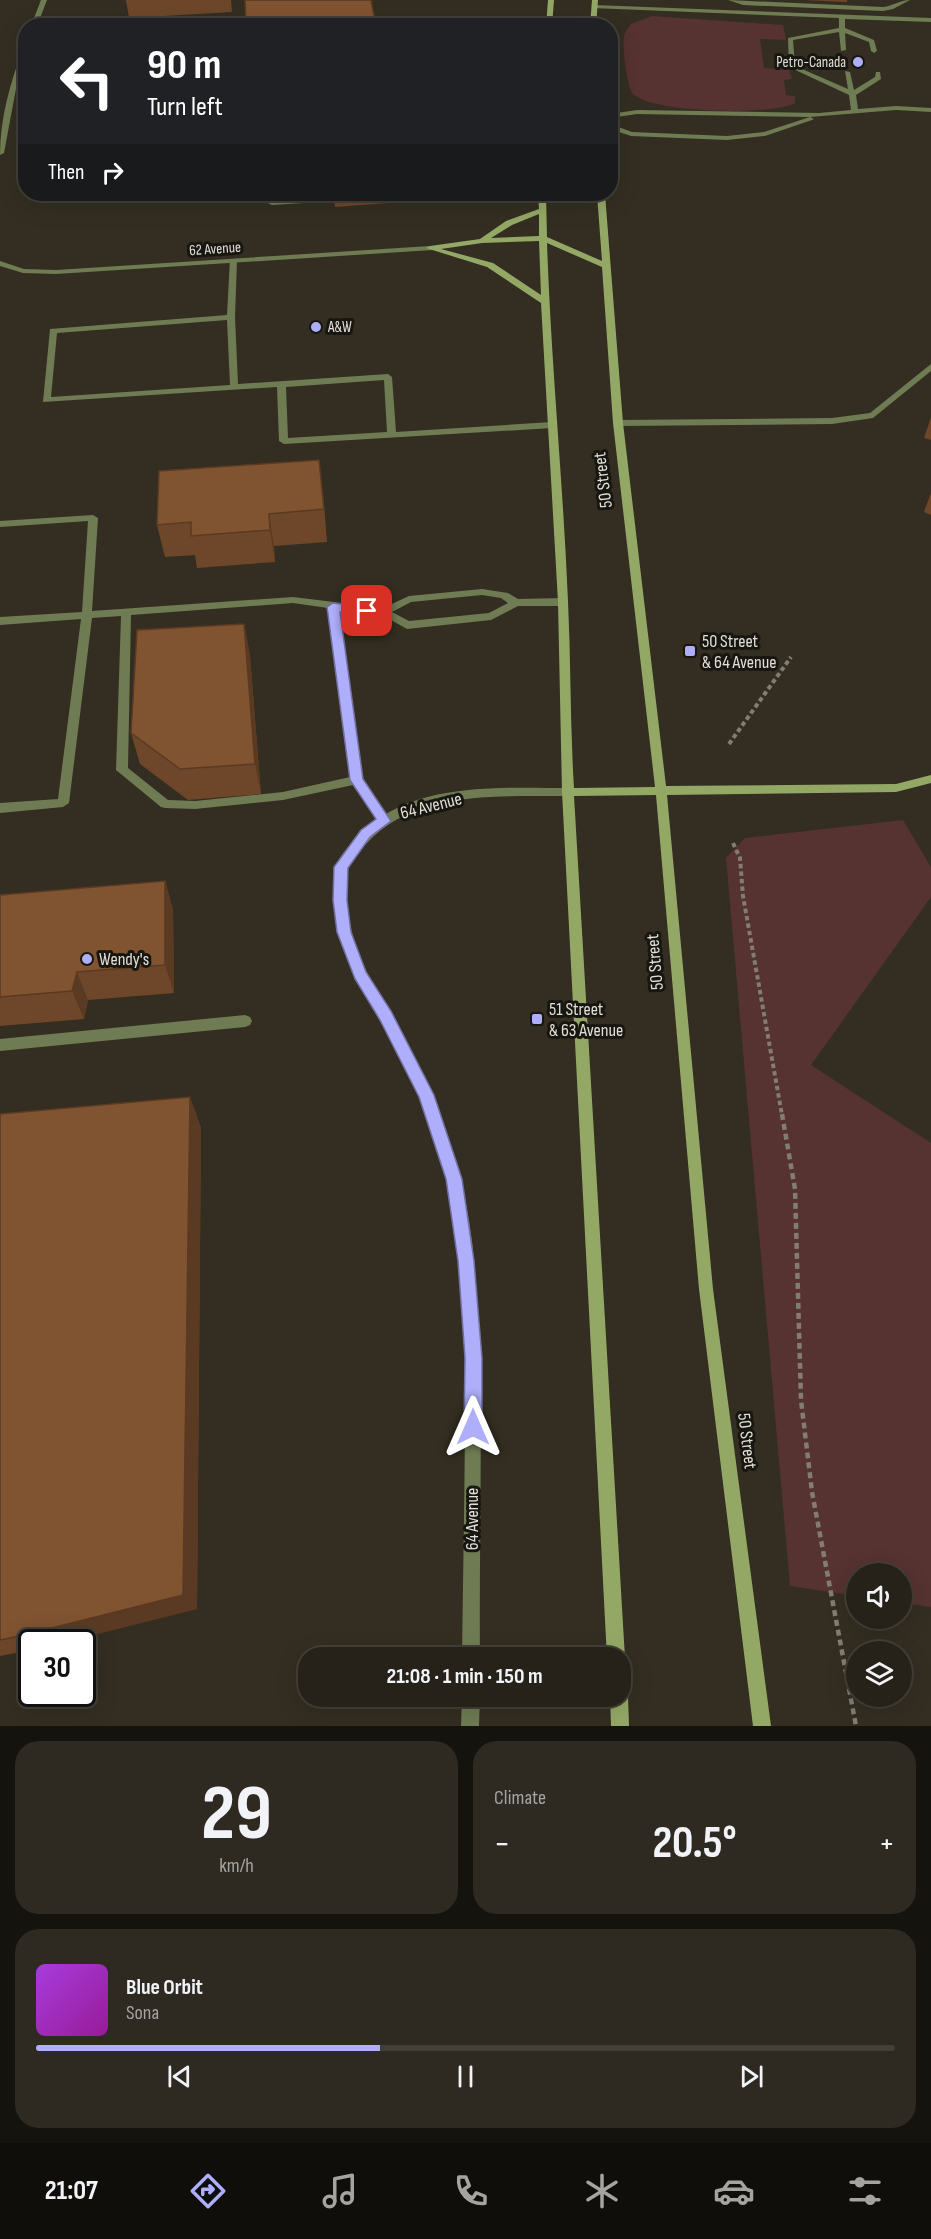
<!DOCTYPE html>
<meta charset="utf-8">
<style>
body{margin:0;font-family:"Sofia Sans Condensed",sans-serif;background:#2e2a22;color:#f1f3f6;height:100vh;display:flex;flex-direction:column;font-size:22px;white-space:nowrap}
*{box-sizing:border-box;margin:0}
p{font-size:20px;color:#a4a4a2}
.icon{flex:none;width:33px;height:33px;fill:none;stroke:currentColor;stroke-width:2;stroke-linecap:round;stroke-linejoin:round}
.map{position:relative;height:1726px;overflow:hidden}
.panel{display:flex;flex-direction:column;gap:15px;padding:15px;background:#15130e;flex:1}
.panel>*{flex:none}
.banner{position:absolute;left:18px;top:18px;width:600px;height:183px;border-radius:24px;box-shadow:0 6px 24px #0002,0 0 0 2px #423f38;background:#202124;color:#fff;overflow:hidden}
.fabs{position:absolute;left:846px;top:1563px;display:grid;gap:12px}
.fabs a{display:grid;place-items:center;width:66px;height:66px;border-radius:50%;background:#262219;box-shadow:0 6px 24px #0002,0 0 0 2px #423f38;font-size:30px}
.speed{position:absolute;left:18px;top:1629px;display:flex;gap:12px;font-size:30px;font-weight:700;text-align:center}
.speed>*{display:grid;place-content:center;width:78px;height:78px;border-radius:50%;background:#262219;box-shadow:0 6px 24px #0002,0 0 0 2px #423f38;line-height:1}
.speed .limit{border:3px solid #111;border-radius:9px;background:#fff;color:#111}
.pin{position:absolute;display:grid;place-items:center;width:51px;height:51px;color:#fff;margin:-26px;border-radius:12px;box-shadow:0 3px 9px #0006}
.me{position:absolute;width:66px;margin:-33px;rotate:0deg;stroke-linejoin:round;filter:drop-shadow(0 0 4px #0008)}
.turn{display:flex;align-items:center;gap:21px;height:126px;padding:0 30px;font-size:27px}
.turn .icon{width:78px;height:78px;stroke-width:2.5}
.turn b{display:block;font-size:42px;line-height:51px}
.then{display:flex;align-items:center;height:57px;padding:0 30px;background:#0003;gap:12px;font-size:22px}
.big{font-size:45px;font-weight:700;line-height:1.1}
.panel .card{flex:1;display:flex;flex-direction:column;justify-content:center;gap:9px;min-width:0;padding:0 21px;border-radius:24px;background:#2e2a22}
.panel .dial{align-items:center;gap:0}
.dial b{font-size:78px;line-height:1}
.song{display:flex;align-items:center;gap:18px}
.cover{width:72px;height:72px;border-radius:9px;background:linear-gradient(135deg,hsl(280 70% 55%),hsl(300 70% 35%))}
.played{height:6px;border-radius:3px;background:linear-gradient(90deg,#aeaefa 40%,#423f38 40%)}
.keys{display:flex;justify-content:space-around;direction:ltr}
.heat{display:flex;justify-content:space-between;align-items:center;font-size:33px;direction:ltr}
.panel .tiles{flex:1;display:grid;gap:15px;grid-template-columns:1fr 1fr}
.card:last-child{grid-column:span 2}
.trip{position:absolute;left:298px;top:1647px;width:333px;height:60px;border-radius:24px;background:#262219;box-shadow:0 6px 24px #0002,0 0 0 2px #423f38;font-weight:700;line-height:60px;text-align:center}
.tabs{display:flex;height:96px;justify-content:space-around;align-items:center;background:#0f0e0a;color:#a4a4a2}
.tabs .icon{width:42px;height:42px}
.tabs .selected{color:#aeaefa}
.tabs b{font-size:27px;color:#f1f3f6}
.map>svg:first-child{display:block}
.green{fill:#563230}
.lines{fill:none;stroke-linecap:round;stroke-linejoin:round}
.path-far1{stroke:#817d72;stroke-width:4;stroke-dasharray:4.5 3;stroke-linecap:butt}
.path{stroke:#817d72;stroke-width:4.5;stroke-dasharray:6 4;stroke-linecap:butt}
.service{fill:#6f7c53;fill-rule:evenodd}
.minor{fill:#6f7c53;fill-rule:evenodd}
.secondary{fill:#94a866;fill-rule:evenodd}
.wall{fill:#6e472a}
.shaded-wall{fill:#5a3a22}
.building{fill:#805331;stroke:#5a3a22;stroke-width:1.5}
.route{fill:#aeaefa;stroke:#7171a2;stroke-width:1.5}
.poi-dot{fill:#aeaefa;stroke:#181611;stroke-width:2}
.labels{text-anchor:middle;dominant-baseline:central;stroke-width:6;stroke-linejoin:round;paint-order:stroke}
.far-poi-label{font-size:15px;fill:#e2dfd7;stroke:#181611;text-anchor:end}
.far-street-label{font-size:15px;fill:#e2dfd7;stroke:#181611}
.street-label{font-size:18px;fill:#e2dfd7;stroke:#181611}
.poi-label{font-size:18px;fill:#e2dfd7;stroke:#181611;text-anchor:start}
</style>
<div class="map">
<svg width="931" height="1726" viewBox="0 0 931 1726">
<rect width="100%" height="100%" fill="#332e21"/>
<!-- green -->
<path class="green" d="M652,16L783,25L786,40L760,39L764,68L789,70L792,79L784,80L786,95L795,96V103C771,116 652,113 633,94C627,88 622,45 624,36C625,32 629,27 631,24Z
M903,820L931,867V897L811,1065L931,1143V1607L902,1603V1574H856V1596L790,1586L726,858L745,838Z"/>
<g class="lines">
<!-- path-far1 -->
<path class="path-far1" d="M729,744L791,657
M733,843L740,858L743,896L782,1115"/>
<!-- path -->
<path class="path" d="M782,1114L795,1189L801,1400L812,1492L856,1726"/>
<!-- service -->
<path class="service" d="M728,0L883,7C893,6 900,0 910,0L893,9L883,11L743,5Z
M594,5L931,18V22L845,19V28L874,40L877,51L874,53L871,51L869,42L845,33L846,50L841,51L839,32L793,40L795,66L848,89L845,71L850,72L854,90L875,77L876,72H880L881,79L856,95L858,109L896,106L931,108V112L896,110L810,117L814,119L812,120L765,136L727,140L631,136L610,129V124L632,132L727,136L764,132L810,117L637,114L610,118V114L637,110L819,113L851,110L849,95L789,67L788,38L839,28V18L592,8V6Z
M395,194H433L429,196L372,199L368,197L372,195Z
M348,196H351V200L272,205L268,203L272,201Z
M230,259L237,261L235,317L238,384L388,374L392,377L396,432L552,422L557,425L552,428L284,444L279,441L277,387L43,402L50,329L227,315ZM227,320L230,385L51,397L57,333ZM384,380L387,432L288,438L286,387Z
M931,364V371L873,418L832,424L618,426L613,423L618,420L832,418L870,413Z
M93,515L98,518L92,611L293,597L383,608L409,596L482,589L508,593L518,599L563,598L568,602L563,606H518L491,620L407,629L382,615L338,610L362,779L390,821L384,826L380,824L353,785L283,800L195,809L165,808L161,807L116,770L121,616L92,618L69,803L63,807L0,813V803L58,799L81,619L0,625V617L82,612L88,521L0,527V521ZM482,595L501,598L508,603L489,613L409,621L392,612L411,602ZM293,603L328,608L350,777L283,792L195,801L168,800L128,768L131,615Z
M245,1015L250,1017L252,1021L250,1025L245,1027L0,1051V1039Z"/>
<!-- minor -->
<path class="minor" d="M41,0H47L37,26H31Z
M26,47V59L18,78L4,153L0,155C0,119 10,83 23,49Z
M430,246H433V250L56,274L23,273L0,266V261L24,269L56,270Z
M568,788L574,792L568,796C501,797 417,789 367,843C360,850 350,859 347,868C344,878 346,890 347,900C350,965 394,1013 421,1069C433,1093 442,1118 450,1143C475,1215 478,1294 480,1370C482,1466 479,1562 480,1658H462C463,1571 465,1484 465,1398C465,1313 463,1223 436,1141C428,1117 420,1093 408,1071C379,1015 338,963 334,899C334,889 332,876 336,866C340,855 350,845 358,836C411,781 498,788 568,788Z
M462,1696H480L479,1726H461Z"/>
<!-- secondary -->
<path class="secondary" d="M548,0H554L552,26H546Z
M592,0H598L596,26H590Z
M538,194H546L547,237L602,261L597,194H605L623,423L666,786L896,784L931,775V783L896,792L667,795L713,1289L771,1726H753L699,1289L656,795L574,796L625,1658L621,1665V1658H607L562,792L558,602L541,303L487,267L426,248L430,246L480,239L506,221L539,209ZM539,214V236L491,238L512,225ZM539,241L541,295L493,263L441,249L482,243ZM547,243L602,267L613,423L655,787L574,788C570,725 571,663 568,601C563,482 551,362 547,243Z
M621,1688L625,1690L628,1696L629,1726H611L610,1696H621Z"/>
</g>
<!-- wall -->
<path class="wall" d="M126,0H231L232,12L129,18Z
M805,0H847V2Z
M333,194H388V203L335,207Z
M931,417V440L924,438Z
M323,492L327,542L274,546L275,562L197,568L195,555L165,557L157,525Z
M931,493V515L924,512Z
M244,624L250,656L261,794L188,800L140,764L131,733Z
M165,881L173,910L174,993L88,1000L84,1019L0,1026V895Z
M190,1097L201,1128L197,1609L32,1642V1650L0,1656V1114Z"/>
<!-- shaded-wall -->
<path class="shaded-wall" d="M269,514L274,546L275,562L270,530Z
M244,624L250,656L261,794L255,764Z
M165,881L173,910L174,993L165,965Z
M77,972L88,1000L84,1019L72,991Z
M190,1097L201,1128L197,1609L66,1642L32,1643L20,1636Z"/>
<!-- building -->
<path class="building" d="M245,0H371L376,26H246Z
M319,460L324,509L269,514L270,530L191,536V522L157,525L159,471Z
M244,624L255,764L180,769L131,733L137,630Z
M165,881V965L77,972L72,991L0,997V895Z
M190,1097L183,1595L20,1636L0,1640V1114Z"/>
<!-- route -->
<path class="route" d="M333,603L367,607L373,611L367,615L340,612L363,779L391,821L370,837L348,868L347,900L351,932L366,972L391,1011L434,1095L462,1179L474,1261L482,1358V1427L479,1433L473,1436L466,1433L464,1427L465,1358L458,1261L446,1179L419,1097L380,1020L355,979L337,932L333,900L334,867L361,830L376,819L350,780L327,607Z"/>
<!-- markers -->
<g class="poi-dot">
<circle cx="858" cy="62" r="6"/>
<circle cx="316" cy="327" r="6"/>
<rect x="684" y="645" width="12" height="12" rx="3"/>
<circle cx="87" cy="959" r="6"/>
<rect x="531" y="1013" width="12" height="12" rx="3"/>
</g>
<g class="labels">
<!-- far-poi labels -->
<g class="far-poi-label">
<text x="846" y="62">Petro-Canada</text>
<text x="328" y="327" text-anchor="start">A&amp;W</text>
</g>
<!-- far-street labels -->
<g class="far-street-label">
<text transform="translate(215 249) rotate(-4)">62 Avenue</text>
</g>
<!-- street labels -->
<g class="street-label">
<text transform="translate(603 480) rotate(-97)">50 Street</text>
<text transform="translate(431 806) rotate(-14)">64 Avenue</text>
<text transform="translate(655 962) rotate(-95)">50 Street</text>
<text transform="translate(747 1441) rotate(83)">50 Street</text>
<text transform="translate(472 1519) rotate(-90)">64 Avenue</text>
</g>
<!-- poi labels -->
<g class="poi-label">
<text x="702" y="641">50 Street<tspan x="702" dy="21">&amp; 64 Avenue</tspan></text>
<text x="99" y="959">Wendy's</text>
<text x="549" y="1009">51 Street<tspan x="549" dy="21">&amp; 63 Avenue</tspan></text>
</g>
</g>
</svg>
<div class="fabs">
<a><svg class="icon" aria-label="sound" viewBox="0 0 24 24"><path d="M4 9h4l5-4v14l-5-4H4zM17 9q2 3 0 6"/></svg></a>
<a><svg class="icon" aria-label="layers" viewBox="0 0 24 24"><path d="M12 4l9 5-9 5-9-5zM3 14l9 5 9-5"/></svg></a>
</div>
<div class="speed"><div class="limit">30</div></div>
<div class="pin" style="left:367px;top:611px;background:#d93025"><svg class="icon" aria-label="arrive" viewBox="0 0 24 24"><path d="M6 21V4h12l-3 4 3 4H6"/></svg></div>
<svg class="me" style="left:473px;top:1427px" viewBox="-20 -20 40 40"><path d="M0-17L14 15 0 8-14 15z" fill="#aeaefa" stroke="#fff" stroke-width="4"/></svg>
<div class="trip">21:08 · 1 min · 150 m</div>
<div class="banner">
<div class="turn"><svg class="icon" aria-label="left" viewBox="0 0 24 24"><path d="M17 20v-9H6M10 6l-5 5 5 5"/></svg><div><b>90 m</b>Turn left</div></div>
<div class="then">Then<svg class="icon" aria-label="right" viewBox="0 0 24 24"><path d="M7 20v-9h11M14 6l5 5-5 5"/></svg></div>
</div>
</div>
<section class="panel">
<div class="tiles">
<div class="card dial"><b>29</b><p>km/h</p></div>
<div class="card"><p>Climate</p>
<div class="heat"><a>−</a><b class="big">20.5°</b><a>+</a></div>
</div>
<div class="card">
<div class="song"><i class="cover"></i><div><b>Blue Orbit</b><p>Sona</p></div></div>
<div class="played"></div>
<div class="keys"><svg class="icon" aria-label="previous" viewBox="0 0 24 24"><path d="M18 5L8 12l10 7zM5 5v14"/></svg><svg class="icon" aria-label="pause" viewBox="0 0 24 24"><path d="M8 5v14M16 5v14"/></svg><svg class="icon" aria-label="next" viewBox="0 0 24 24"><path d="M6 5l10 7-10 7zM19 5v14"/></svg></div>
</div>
</div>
</section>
<nav class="tabs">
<b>21:07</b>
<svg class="icon selected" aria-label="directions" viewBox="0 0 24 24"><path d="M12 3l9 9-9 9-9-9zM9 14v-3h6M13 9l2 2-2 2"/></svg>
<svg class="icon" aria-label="music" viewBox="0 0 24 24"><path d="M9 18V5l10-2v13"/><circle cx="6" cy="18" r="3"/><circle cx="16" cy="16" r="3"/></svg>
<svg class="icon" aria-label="phone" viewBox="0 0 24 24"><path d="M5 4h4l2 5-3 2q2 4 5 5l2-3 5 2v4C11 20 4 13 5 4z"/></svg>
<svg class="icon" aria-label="climate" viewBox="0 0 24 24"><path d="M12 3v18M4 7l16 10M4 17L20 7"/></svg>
<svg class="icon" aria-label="car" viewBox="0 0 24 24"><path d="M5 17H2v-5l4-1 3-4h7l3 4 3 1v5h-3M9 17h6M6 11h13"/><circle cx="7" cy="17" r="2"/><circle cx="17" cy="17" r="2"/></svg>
<svg class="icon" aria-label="filters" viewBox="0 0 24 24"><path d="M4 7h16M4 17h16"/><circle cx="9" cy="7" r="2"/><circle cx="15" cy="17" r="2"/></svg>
</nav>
